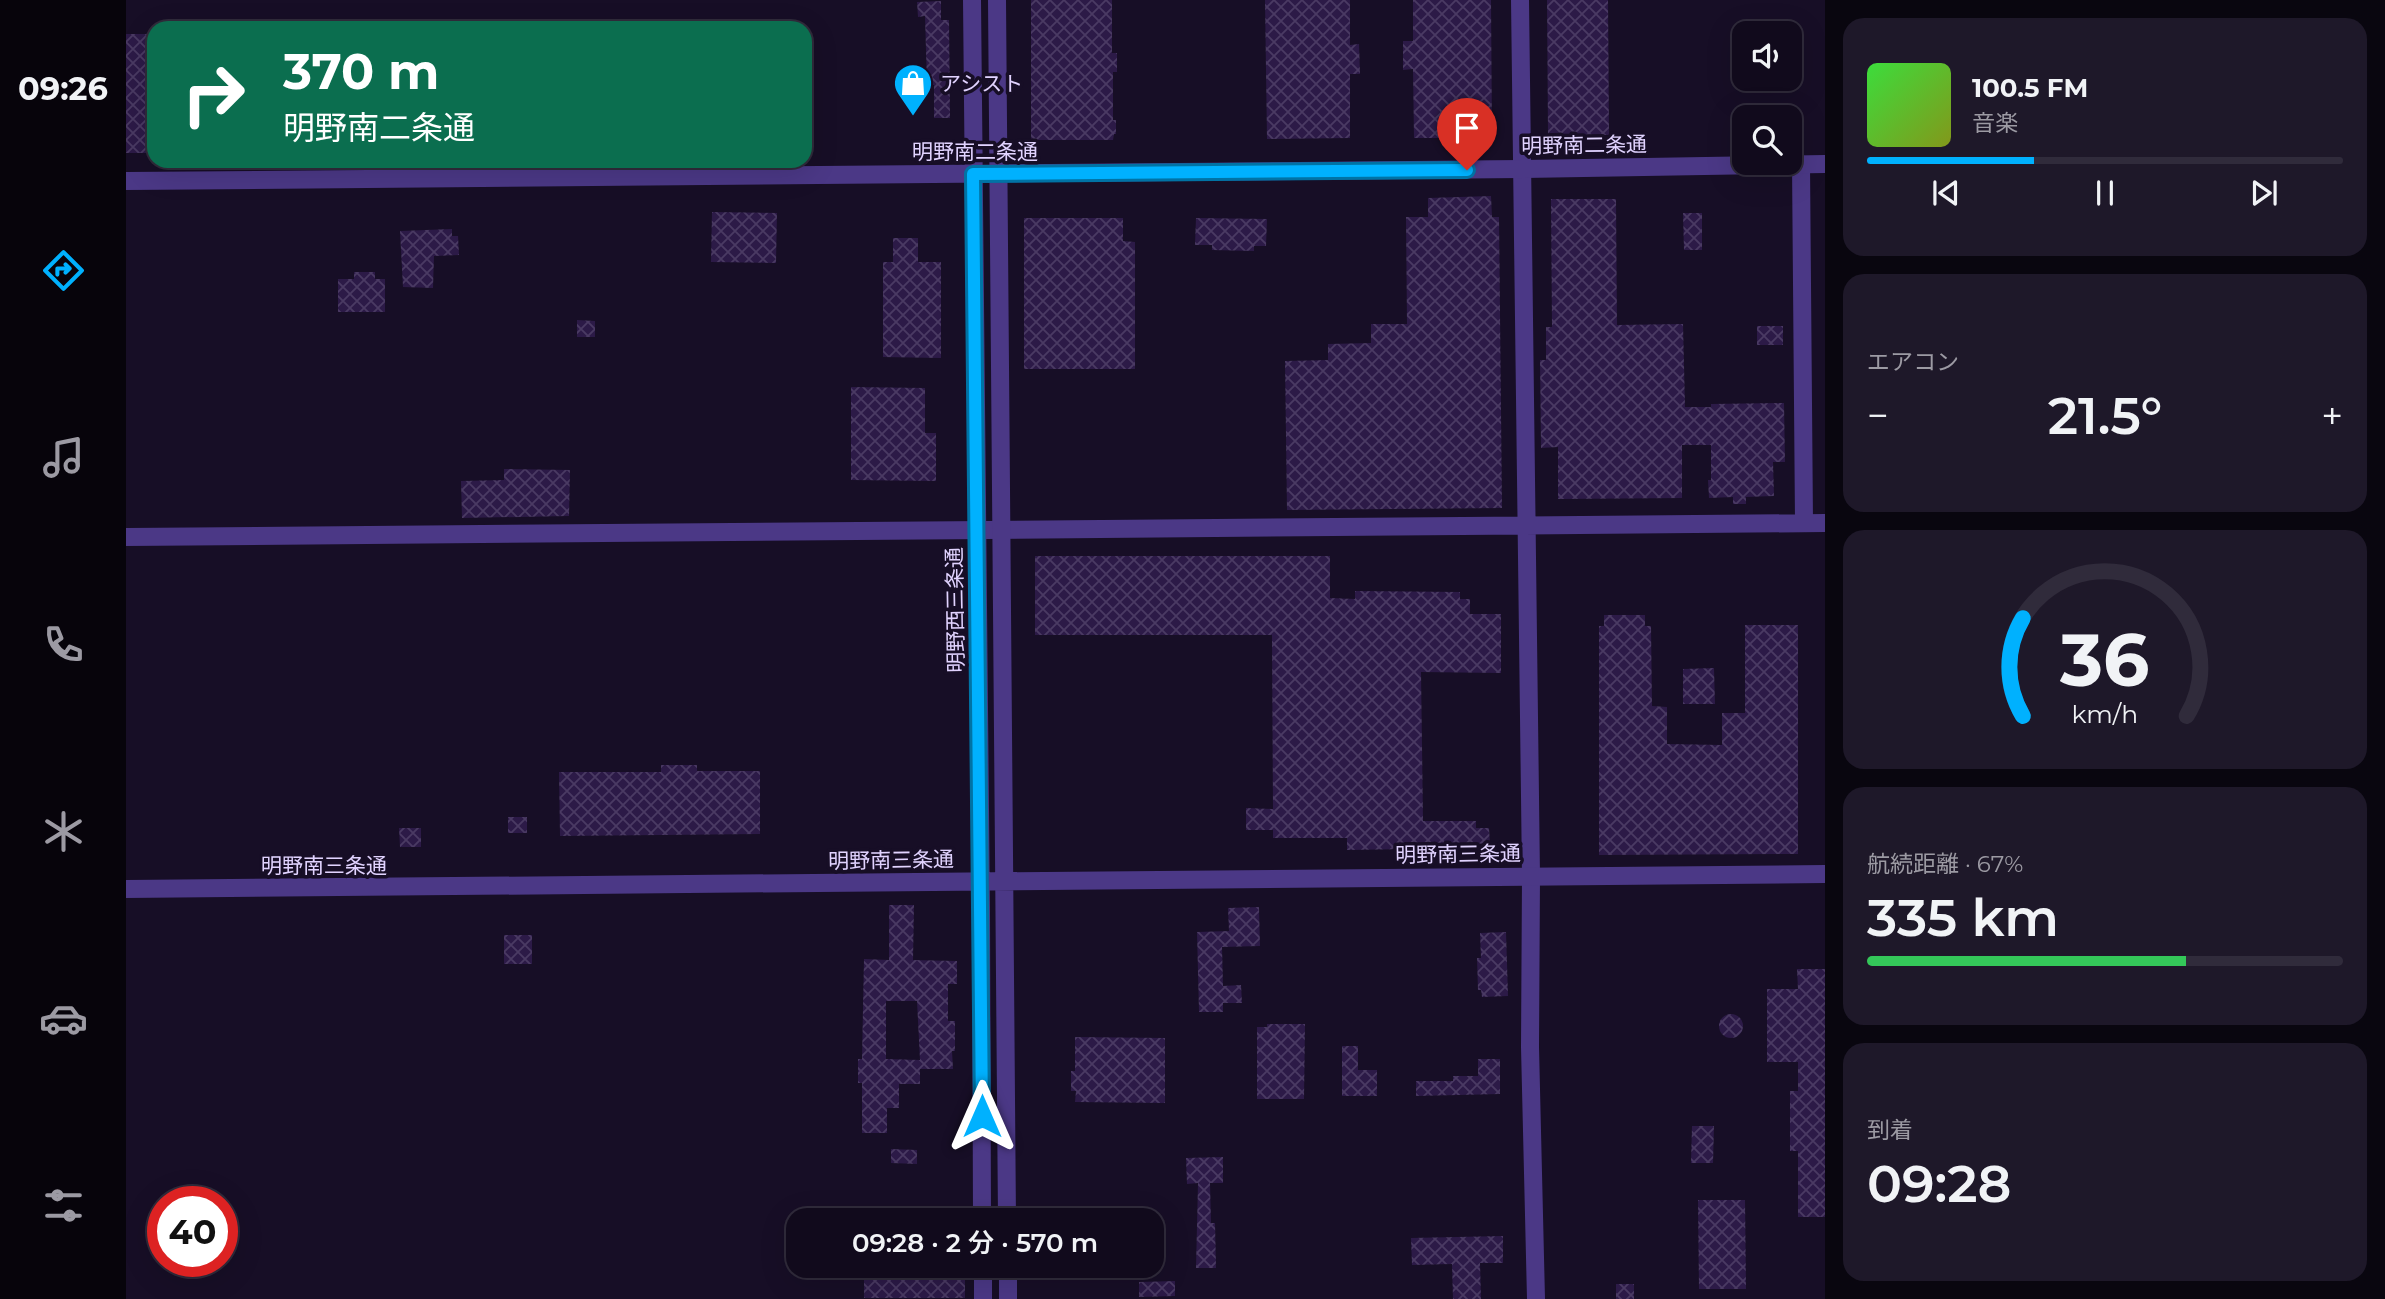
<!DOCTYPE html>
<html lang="ja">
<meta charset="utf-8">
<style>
body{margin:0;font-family:Montserrat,"Noto Sans JP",sans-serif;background:#1e1829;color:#f1f3f6;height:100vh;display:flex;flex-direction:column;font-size:26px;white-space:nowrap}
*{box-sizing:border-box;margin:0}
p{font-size:23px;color:#9c9aa3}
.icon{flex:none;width:38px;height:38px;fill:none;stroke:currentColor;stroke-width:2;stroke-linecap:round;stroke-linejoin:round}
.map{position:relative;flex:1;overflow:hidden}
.panel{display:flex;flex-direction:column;gap:18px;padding:18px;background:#09060f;width:560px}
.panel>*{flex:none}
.hud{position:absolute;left:21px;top:21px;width:665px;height:147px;border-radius:21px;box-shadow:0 7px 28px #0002,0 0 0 2px #302b3b;background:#0b6e4f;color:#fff;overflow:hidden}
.fabs{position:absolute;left:1606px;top:21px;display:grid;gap:14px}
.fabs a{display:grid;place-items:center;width:70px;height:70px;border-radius:14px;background:#110a1c;box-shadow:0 7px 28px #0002,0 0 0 2px #302b3b;font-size:35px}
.speed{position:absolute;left:21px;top:1186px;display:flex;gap:14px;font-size:35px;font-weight:700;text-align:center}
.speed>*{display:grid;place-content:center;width:91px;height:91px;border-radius:50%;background:#110a1c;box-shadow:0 7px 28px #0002,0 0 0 2px #302b3b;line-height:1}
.speed .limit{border:10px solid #d22;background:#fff;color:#111}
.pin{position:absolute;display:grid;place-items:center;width:60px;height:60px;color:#fff;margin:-72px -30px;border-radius:50% 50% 50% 0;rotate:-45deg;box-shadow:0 0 7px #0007}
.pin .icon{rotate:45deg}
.me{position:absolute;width:77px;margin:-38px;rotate:0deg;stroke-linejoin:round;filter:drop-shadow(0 0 5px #0008)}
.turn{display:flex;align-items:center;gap:24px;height:147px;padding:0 21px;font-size:32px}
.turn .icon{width:91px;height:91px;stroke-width:2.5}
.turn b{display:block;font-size:49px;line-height:60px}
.big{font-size:52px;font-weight:600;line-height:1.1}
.panel .widget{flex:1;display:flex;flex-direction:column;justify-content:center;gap:10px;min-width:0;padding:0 24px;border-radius:21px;background:#1e1829}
.panel .dial{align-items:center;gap:0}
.dial svg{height:182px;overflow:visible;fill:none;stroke:#302b3b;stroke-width:7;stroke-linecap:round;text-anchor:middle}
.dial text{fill:#f1f3f6;stroke:none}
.song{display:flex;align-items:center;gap:21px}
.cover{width:84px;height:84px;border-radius:10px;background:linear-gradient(135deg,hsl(120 70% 55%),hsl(70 70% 35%))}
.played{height:7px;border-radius:4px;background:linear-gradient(90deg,#00b1fe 35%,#302b3b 35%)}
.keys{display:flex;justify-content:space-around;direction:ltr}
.heat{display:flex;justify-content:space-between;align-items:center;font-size:38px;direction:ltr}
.charge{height:10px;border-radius:5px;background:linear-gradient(90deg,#34c759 67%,#302b3b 0)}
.trip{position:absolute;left:660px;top:1208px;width:378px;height:70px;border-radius:21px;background:#110a1c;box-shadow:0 7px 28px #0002,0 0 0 2px #302b3b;font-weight:600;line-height:70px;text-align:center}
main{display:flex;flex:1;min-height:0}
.menu{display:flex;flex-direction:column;width:126px;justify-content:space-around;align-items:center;background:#07040b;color:#9c9aa3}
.menu .icon{width:49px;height:49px}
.menu .on{color:#00b1fe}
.menu b{font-size:32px;color:#f1f3f6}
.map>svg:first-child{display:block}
.building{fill:url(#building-cross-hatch);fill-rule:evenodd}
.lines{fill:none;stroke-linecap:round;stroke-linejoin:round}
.minor{stroke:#4b3886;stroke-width:18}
.tertiary{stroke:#4b3886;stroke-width:18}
.route-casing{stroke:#0073a5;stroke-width:18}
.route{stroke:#00b1fe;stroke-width:12}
.labels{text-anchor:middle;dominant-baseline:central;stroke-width:7;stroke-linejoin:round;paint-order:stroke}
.poi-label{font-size:21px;fill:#e1d3ff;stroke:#170e26;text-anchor:start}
.street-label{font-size:21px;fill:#e1d3ff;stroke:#170e26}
</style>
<main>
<nav class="menu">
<b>09:26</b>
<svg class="icon on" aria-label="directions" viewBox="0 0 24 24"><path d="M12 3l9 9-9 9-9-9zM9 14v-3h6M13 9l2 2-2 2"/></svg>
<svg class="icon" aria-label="music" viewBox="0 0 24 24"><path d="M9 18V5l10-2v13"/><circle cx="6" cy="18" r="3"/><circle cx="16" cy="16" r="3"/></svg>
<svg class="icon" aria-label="phone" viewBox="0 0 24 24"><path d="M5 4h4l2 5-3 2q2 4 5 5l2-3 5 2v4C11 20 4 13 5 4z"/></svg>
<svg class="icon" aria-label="climate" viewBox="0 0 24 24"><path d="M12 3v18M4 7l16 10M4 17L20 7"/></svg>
<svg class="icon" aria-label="car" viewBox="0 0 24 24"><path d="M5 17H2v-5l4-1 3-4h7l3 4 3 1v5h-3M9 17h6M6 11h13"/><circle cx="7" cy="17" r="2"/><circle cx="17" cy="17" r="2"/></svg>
<svg class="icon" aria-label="filters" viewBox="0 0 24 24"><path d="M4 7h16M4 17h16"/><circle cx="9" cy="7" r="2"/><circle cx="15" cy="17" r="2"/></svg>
</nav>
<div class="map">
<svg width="1699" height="1299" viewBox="0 0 1699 1299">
<defs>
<pattern id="building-cross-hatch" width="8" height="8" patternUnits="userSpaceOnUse" patternTransform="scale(1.75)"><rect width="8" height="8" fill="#2c1a47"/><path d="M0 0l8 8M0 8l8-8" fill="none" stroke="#4a3a63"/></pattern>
</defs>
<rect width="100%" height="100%" fill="#170e26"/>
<!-- building -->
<path class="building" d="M905,0H986V53H991V72H987V120H990V134H988L987,140H905Z
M1139,0H1224V45L1233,44L1234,74H1224V138L1141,139Z
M1287,0H1365L1366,138H1288L1287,69L1277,70V41H1287Z
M1421,0H1482L1483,135H1422Z
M815,1V20H823L824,118H808V85H801L799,16L792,17L791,2Z
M0,34H28V153H0Z
M1365,196L1366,217H1373L1376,508L1161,510L1159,361L1202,360V344L1245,343V324H1281L1280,217H1302V198Z
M1425,199H1490L1491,325L1557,324L1559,407H1585V404L1658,403L1659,462H1647L1648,496L1620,497V504H1607V497L1583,498L1582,480H1585V445H1556V498L1432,499V447L1415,448L1414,360H1420V327H1426Z
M586,212L651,213L650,263L585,262Z
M1557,213H1576V250H1558Z
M898,218H997V241L1009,242V369H898Z
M1070,218L1141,219L1140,246H1128V251L1086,250V245H1069Z
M326,229V236H332L333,255L308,256L307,288L277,287L274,231Z
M767,238H792V262H815V358L757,357V262H767Z
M228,272H249V279H259V312H212V279H228Z
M451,320L469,321V337H451Z
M1631,326H1657V345H1631Z
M725,387L799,388V433H810V481L725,480Z
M378,469L444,470L443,516L336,518L335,481L378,480Z
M909,556H1204V598L1229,599V591L1334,592V599H1344V614H1375V673L1295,672L1297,821H1350V828H1363L1364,843L1349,844V848L1221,850V838H1147V830H1120V808L1147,809L1146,635H909Z
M1478,615H1519V626H1525L1526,706L1541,707V744L1596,745V713H1619V625H1672V854L1473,855V626H1478Z
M1588,668L1589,704H1557V669Z
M535,765H571V771H634V834L434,836L433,772H535Z
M382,817H401V833H382Z
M273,828H295V847H274Z
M763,905H788L787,960L831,961V984H822V1021H829V1051H826L827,1069H794V1084H773V1108H761V1133H736V1083H732V1059H736L738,959L763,960ZM760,1001H791L794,1060L760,1059Z
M1133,907L1134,946L1096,947L1097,986L1115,985L1116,1003H1097V1012H1073L1071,932L1103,931L1102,908Z
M1380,932L1382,996L1356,997L1355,990H1352L1351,958H1355L1354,933Z
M378,935H406V964H378Z
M1671,969H1699V1217H1672V1151H1664V1091H1672V1062H1641V989H1672Z
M1593 1026a12 12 0 1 1 24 0a12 12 0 1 1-24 0Z
M1141,1024H1179L1178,1099H1131V1027H1141Z
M949,1037L1039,1038V1103L949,1102L950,1091H945V1071H949Z
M1216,1046H1232V1070H1251V1096H1216Z
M1352,1059H1374V1094L1290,1096V1081H1327V1076H1352Z
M1566,1126H1588L1587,1163H1565Z
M765,1149L791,1150V1164L765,1163Z
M1097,1157V1183H1084L1085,1223H1089L1090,1268H1070L1072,1183L1061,1184L1060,1158Z
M1572,1200H1619L1620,1289H1573Z
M1377,1236V1263H1354L1355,1299H1327L1326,1264L1286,1265L1285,1238Z
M738,1265L839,1266V1298H738Z
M1049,1281V1296L1013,1297V1282Z
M1490,1284H1508V1299H1490Z"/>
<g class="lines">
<!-- minor -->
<path class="minor" d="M1394,0L1405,876L1404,1047L1410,1299
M1675,164L1678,523
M0,537L1699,523"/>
<!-- tertiary -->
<path class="tertiary" d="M846,0L855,910L856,1220
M871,0L881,1220
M0,181L1396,169L1699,164
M0,889L1699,874
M857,1265V1299
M882,1265V1299"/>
</g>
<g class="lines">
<!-- route casing -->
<g class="route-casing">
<path id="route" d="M856,1116L847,174L1341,170"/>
</g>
<!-- route -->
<use href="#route" class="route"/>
</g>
<!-- icons -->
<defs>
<g id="shop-pin" transform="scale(2.0125)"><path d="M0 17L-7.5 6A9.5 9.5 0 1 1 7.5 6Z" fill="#00b1fe" stroke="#170e26"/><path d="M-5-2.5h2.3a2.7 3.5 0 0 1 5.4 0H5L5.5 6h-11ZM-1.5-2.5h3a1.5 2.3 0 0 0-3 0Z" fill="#fff"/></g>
</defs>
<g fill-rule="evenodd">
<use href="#shop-pin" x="787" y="83"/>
</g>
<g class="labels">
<!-- poi labels -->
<g class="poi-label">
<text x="814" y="83">アシスト</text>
</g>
<!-- street labels -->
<g class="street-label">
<text transform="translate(1458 145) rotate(-1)">明野南二条通</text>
<text x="849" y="151">明野南二条通</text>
<text transform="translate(829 610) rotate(-91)">明野西三条通</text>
<text transform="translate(1332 854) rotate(-1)">明野南三条通</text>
<text transform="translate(765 860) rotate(-1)">明野南三条通</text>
<text x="198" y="865">明野南三条通</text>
</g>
</g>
</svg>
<div class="fabs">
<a><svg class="icon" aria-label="sound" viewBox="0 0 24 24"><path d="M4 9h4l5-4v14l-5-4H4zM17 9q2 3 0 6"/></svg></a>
<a><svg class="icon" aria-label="search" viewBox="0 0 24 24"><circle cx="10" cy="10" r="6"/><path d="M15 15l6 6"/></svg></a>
</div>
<div class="speed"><div class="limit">40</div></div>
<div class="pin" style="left:1341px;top:170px;background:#d93025"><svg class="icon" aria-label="arrive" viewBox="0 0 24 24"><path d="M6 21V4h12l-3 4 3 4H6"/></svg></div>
<svg class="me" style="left:856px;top:1116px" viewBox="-20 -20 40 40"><path d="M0-17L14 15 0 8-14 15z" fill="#00b1fe" stroke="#fff" stroke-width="4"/></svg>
<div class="trip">09:28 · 2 分 · 570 m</div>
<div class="hud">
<div class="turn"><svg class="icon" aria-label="right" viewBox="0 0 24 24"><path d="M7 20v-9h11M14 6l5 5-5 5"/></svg><div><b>370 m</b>明野南二条通</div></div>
</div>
</div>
<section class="panel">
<div class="widget">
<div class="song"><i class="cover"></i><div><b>100.5 FM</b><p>音楽</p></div></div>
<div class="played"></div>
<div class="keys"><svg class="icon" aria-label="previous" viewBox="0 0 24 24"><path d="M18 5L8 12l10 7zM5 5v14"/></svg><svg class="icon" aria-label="pause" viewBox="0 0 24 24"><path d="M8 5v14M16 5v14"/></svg><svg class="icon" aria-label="next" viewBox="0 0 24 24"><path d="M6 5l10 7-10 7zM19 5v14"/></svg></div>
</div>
<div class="widget"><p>エアコン</p>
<div class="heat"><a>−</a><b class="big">21.5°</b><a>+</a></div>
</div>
<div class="widget dial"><svg viewBox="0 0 100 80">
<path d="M14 69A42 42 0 1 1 86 69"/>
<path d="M14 69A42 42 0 0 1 14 26" stroke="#00b1fe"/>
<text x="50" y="56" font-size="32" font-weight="700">36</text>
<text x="50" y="72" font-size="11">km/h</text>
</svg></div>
<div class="widget"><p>航続距離 · 67%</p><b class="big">335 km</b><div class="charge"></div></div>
<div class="widget"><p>到着</p><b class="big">09:28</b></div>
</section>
</main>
